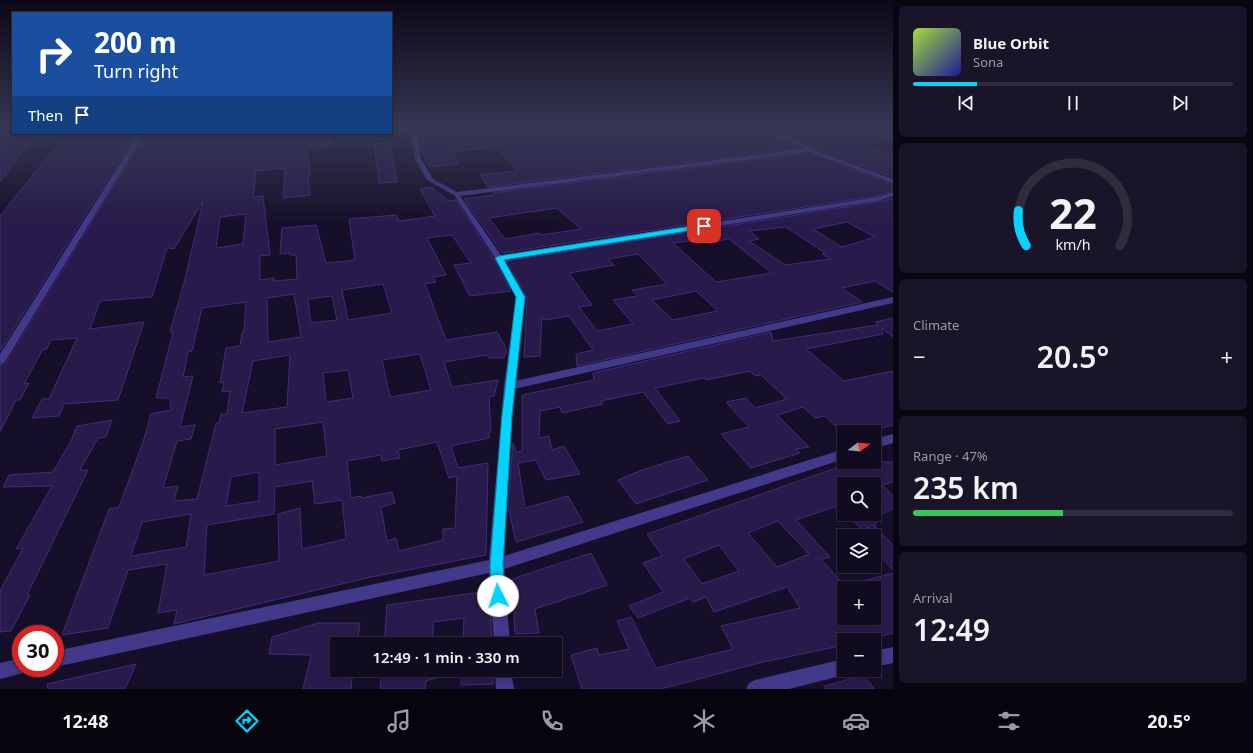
<!DOCTYPE html>
<meta charset="utf-8">
<style>
body{margin:0;font-family:"Noto Sans",sans-serif;background:#191428;color:#f1f3f6;height:100vh;display:flex;flex-direction:column;font-size:15px;white-space:nowrap}
*{box-sizing:border-box;margin:0}
p{font-size:13px;color:#9c9ba4}
.icon{flex:none;width:22px;height:22px;fill:none;stroke:currentColor;stroke-width:2;stroke-linecap:round;stroke-linejoin:round}
.map{position:relative;flex:1;overflow:hidden}
.details{display:flex;flex-direction:column;gap:6px;padding:6px;background:#090611;width:360px}
.details>*{flex:none}
.banner{position:absolute;left:12px;top:12px;width:380px;height:122px;border-radius:0px;box-shadow:0 2px 6px #0003,0 0 0 1px #302b3d;background:#1a4fa0;color:#fff;overflow:hidden}
.needle{width:26px;rotate:74deg}
.tools{position:absolute;left:837px;top:425px;display:grid;gap:8px}
.tools a{display:grid;place-items:center;width:44px;height:44px;border-radius:0px;background:#100b1f;box-shadow:0 2px 6px #0003,0 0 0 1px #302b3d;font-size:20px}
.speed{position:absolute;left:12px;top:625px;display:flex;gap:8px;font-size:20px;font-weight:700;text-align:center}
.speed>*{display:grid;place-content:center;width:52px;height:52px;border-radius:50%;background:#100b1f;box-shadow:0 2px 6px #0003,0 0 0 1px #302b3d;line-height:1}
.speed .limit{border:6px solid #d22;background:#fff;color:#111}
.pin{position:absolute;display:grid;place-items:center;width:34px;height:34px;color:#fff;margin:-17px;border-radius:8px;box-shadow:0 2px 6px #0006}
.me{position:absolute;width:44px;margin:-22px;rotate:356deg;stroke-linejoin:round;filter:drop-shadow(0 0 3px #0008)}
.turn{display:flex;align-items:center;gap:14px;height:84px;padding:0 16px;font-size:18px}
.turn .icon{width:52px;height:52px;stroke-width:2.5}
.turn b{display:block;font-size:28px;line-height:34px}
.then{display:flex;align-items:center;height:38px;padding:0 16px;background:#0003;gap:8px;font-size:15px}
.big{font-size:30px;font-weight:600;line-height:1.1}
.details .widget{flex:1;display:flex;flex-direction:column;justify-content:center;gap:6px;min-width:0;padding:0 14px;border-radius:6px;background:#191428}
.details .dial{align-items:center;gap:0}
.dial svg{height:104px;overflow:visible;fill:none;stroke:#302b3d;stroke-width:7;stroke-linecap:round;text-anchor:middle}
.dial text{fill:#f1f3f6;stroke:none}
.song{display:flex;align-items:center;gap:12px}
.cover{width:48px;height:48px;border-radius:6px;background:linear-gradient(135deg,hsl(80 70% 55%),hsl(240 70% 35%))}
.played{height:4px;border-radius:2px;background:linear-gradient(90deg,#04d3ff 20%,#302b3d 20%)}
.keys{display:flex;justify-content:space-around;direction:ltr}
.heat{display:flex;justify-content:space-between;align-items:center;font-size:22px;direction:ltr}
.charge{height:6px;border-radius:3px;background:linear-gradient(90deg,#34c759 47%,#302b3d 0)}
.trip{position:absolute;left:330px;top:637px;width:232px;height:40px;border-radius:0px;background:#100b1f;box-shadow:0 2px 6px #0003,0 0 0 1px #302b3d;font-weight:600;line-height:40px;text-align:center}
.menu{display:flex;height:64px;justify-content:space-around;align-items:center;background:#06040c;color:#9c9ba4}
.menu .icon{width:28px;height:28px}
.menu .on{color:#04d3ff}
.menu b{font-size:18px;color:#f1f3f6}
main{display:flex;flex:1;min-height:0}
.map>svg:first-child{display:block}
.building{fill:#281b4b;stroke:#412c78;fill-rule:evenodd}
.lines{fill:none;stroke-linecap:round;stroke-linejoin:round}
.minor{fill:#42398a;fill-rule:evenodd}
.tertiary{fill:#42398a;fill-rule:evenodd}
.route{fill:#04d3ff;stroke:#0389a6}
</style>
<main>
<div class="map">
<svg width="893" height="689" viewBox="0 0 893 689">
<rect width="100%" height="100%" fill="#160f29"/>
<!-- building -->
<path class="building" d="M428,127H569L574,131L616,129L634,141L682,135L669,127H760L799,148L488,187L480,175L517,171L497,147L458,151L459,152H452L459,164L430,167L421,149V146H424L420,139L419,137H421L416,128Z
M772,127H808L820,133L893,127V140L864,144L893,156V177L820,151Z
M13,132L37,133L0,182V133Z
M70,133H137L0,351V216L50,154Z
M146,133H278V134L329,133L331,145L306,149L311,174L308,175L310,195L283,198L285,168L256,171L253,197L263,196L270,255L260,256V280L274,278V281L297,279L296,255H290V253L280,254L282,228L316,225L326,263L355,260L349,219L396,215L399,221L435,216L420,189L432,187L438,194H441L445,199L449,201L456,200L494,259L511,291L470,296L454,265L471,263L452,235L427,238L446,275L433,277L436,282L425,284L446,340L497,332L507,350L504,358H489L487,355L444,362L452,387L498,380L494,396L489,397L491,432H489V438L451,446L458,468L488,463L486,555L371,577L174,624L177,610L158,613L167,564L128,570L108,628L62,635L109,509L119,507L143,442L151,414L171,410L170,398H156L173,332H170L185,279L203,201L174,249L167,248L152,297L100,301L90,329L144,322L118,400L64,404L59,416L32,418L42,399H49L77,338L51,340L47,349H43L24,384L29,383L20,400H16L0,432V366L6,363ZM246,214L243,244L216,248L220,217ZM383,284L392,313L348,320L342,290ZM294,294L301,337L268,342L267,298ZM332,296L337,320L311,323L308,299ZM246,302L244,332H242L240,346L226,348L220,383L224,382L222,392L230,391L227,414H221L219,423H216L197,499L174,501L178,486L163,488L177,441L191,439L195,425L180,427L193,376L183,377L188,352L192,351L202,308ZM420,354L431,390L390,397L382,360ZM290,355L287,407L242,413L253,361ZM348,370L353,398L326,402L323,373ZM323,422L327,456L275,465V429ZM437,442L449,478L457,476L455,528L443,529V540L399,551L396,538L387,541L381,507L395,503L392,492L361,498V496L351,498L347,461L381,455L382,461L400,458L398,450ZM259,472V501L226,506L231,477ZM312,481L315,504L342,500L346,539L302,549L300,508L278,514L279,561L204,575L207,525L274,514L275,487ZM191,514L186,547L131,556L142,522Z
M390,143L397,182L379,183L374,144Z
M810,153L893,184V191L877,196L502,253L464,199L494,195L493,193ZM557,208L581,229L541,235L540,233L505,239L489,218Z
M893,198V292L875,281L842,288L862,302L577,366L576,354L593,350L569,316L544,320L542,316L540,356L524,357L527,297L506,261L878,202ZM847,222L875,237L842,247L813,229ZM786,227L825,253L822,254L830,259L785,265L749,241L759,239L749,231ZM703,239L708,243L729,239L772,273L716,282L673,243ZM638,254L667,284L632,290L637,296L613,300L633,324L597,331L579,307L592,305L569,273L614,265L608,259ZM696,291L718,311L673,320L652,300Z
M893,318V337L882,328L883,334L806,349L844,381L893,371V425L867,432H842L825,416L815,418L803,407L777,415L809,447L796,449L800,453L751,468L721,434L749,427L726,402L746,398L755,408L787,399L761,375L755,376L750,371L706,380L704,378L655,388L680,421L668,424L643,392L601,401L603,404L562,413L560,407L540,411L539,438L549,436L552,450L564,446L580,474L546,480L536,460L518,463L525,508L568,496L583,522L516,542L508,506L513,443L516,452L522,451V395L594,380L593,373L771,332L773,341L878,325L875,322Z
M112,420L106,437L98,438L80,470H88L27,595H30L11,631L0,632V591L23,548L16,549L52,486L3,487L9,475L53,472L71,441L77,426Z
M688,456L708,480L636,504L618,480L642,470Z
M853,462H893V482L882,485L893,496V509L874,518V484H844V513L837,506L796,520L830,557L821,559L844,585V618H874V588H852L851,584L893,573V633L867,640H844V645L759,663L661,689H582L571,655L597,648L599,655L629,649L617,621L631,617L656,668L733,649L721,626L800,608L787,587L714,612L706,597L693,602L690,598L638,618L629,606L663,592L643,563L662,556L647,534ZM778,521L809,554L777,567L748,533ZM719,545L739,571L702,584L684,559Z
M845,514H867L877,524L874,525L893,545V570L874,550V525L863,530Z
M591,553L607,585L535,609L539,633L515,634L512,579Z
M489,591L492,644H463L464,618L433,622V644H384L387,605Z
M318,623H360L357,644H337V670H353L351,689H303L311,655L269,654L272,637Z
M136,664L125,689H48L47,684Z
M382,670H452L453,673L426,681L425,689H380Z
M462,670H493V684L461,685Z
M864,675L874,689H826L825,686Z"/>
<g class="lines">
<!-- minor -->
<path class="minor" d="M400,127L410,128L418,138L421,159L433,179L457,192L809,148L812,150L809,152L460,196L501,255L877,197L893,192V196L878,201L504,260L526,297L515,381L893,297V303L514,389L504,556L844,449V459L504,569L510,644H494L489,573L55,667V651L489,560L504,386L516,297L495,258L454,195L427,180L415,159L412,138L406,130Z
M139,133H145L5,362L0,365V354Z
M893,434V443L874,449V439Z
M893,647V663L874,667V651Z
M21,658V668H29L27,672L0,679V663Z
M844,659V670H851L850,673L844,675L789,689H746L749,683L755,680Z
M495,670H511L514,689H496Z"/>
<!-- tertiary -->
<path class="tertiary" d="M0,127H9L0,130Z
M761,127H768L819,152L893,179V183L815,154Z"/>
</g>
<!-- sky -->
<linearGradient id="sky" x2="0" y2="1"><stop stop-color="#0c0817"/><stop offset="0.57" stop-color="#363754"/><stop offset="1" stop-color="#363754" stop-opacity="0"/></linearGradient>
<rect width="893" height="224" fill="url(#sky)"/>
<!-- route -->
<path class="route" d="M704,224L708,226L707,228L504,260L525,297L512,415L503,565L505,596L503,601L498,603L493,601L491,596L490,565L502,415L516,297L495,258L499,256Z"/>
</svg>
<div class="tools">
<a><svg class="needle" viewBox="-14 -14 28 28"><path d="M0-13l5 13h-10z" fill="#e53935"/><path d="M0 13l5-13h-10z" fill="#9c9ba4"/></svg></a>
<a><svg class="icon" aria-label="search" viewBox="0 0 24 24"><circle cx="10" cy="10" r="6"/><path d="M15 15l6 6"/></svg></a>
<a><svg class="icon" aria-label="layers" viewBox="0 0 24 24"><path d="M12 4l9 5-9 5-9-5zM3 14l9 5 9-5"/></svg></a>
<a>+</a>
<a>−</a>
</div>
<div class="speed"><div class="limit">30</div></div>
<div class="pin" style="left:704px;top:226px;background:#d93025"><svg class="icon" aria-label="arrive" viewBox="0 0 24 24"><path d="M6 21V4h12l-3 4 3 4H6"/></svg></div>
<svg class="me" style="left:498px;top:596px" viewBox="-20 -20 40 40"><circle r="19" fill="#fff"/><path d="M0-13L10 11 0 6-10 11z" fill="#04d3ff"/></svg>
<div class="trip">12:49 · 1 min · 330 m</div>
<div class="banner">
<div class="turn"><svg class="icon" aria-label="right" viewBox="0 0 24 24"><path d="M7 20v-9h11M14 6l5 5-5 5"/></svg><div><b>200 m</b>Turn right</div></div>
<div class="then">Then<svg class="icon" aria-label="arrive" viewBox="0 0 24 24"><path d="M6 21V4h12l-3 4 3 4H6"/></svg></div>
</div>
</div>
<section class="details">
<div class="widget">
<div class="song"><i class="cover"></i><div><b>Blue Orbit</b><p>Sona</p></div></div>
<div class="played"></div>
<div class="keys"><svg class="icon" aria-label="previous" viewBox="0 0 24 24"><path d="M18 5L8 12l10 7zM5 5v14"/></svg><svg class="icon" aria-label="pause" viewBox="0 0 24 24"><path d="M8 5v14M16 5v14"/></svg><svg class="icon" aria-label="next" viewBox="0 0 24 24"><path d="M6 5l10 7-10 7zM19 5v14"/></svg></div>
</div>
<div class="widget dial"><svg viewBox="0 0 100 80">
<path d="M14 69A42 42 0 1 1 86 69"/>
<path d="M14 69A42 42 0 0 1 8 42" stroke="#04d3ff"/>
<text x="50" y="56" font-size="32" font-weight="700">22</text>
<text x="50" y="72" font-size="11">km/h</text>
</svg></div>
<div class="widget"><p>Climate</p>
<div class="heat"><a>−</a><b class="big">20.5°</b><a>+</a></div>
</div>
<div class="widget"><p>Range · 47%</p><b class="big">235 km</b><div class="charge"></div></div>
<div class="widget"><p>Arrival</p><b class="big">12:49</b></div>
</section>
</main>
<nav class="menu">
<b>12:48</b>
<svg class="icon on" aria-label="directions" viewBox="0 0 24 24"><path d="M12 3l9 9-9 9-9-9zM9 14v-3h6M13 9l2 2-2 2"/></svg>
<svg class="icon" aria-label="music" viewBox="0 0 24 24"><path d="M9 18V5l10-2v13"/><circle cx="6" cy="18" r="3"/><circle cx="16" cy="16" r="3"/></svg>
<svg class="icon" aria-label="phone" viewBox="0 0 24 24"><path d="M5 4h4l2 5-3 2q2 4 5 5l2-3 5 2v4C11 20 4 13 5 4z"/></svg>
<svg class="icon" aria-label="climate" viewBox="0 0 24 24"><path d="M12 3v18M4 7l16 10M4 17L20 7"/></svg>
<svg class="icon" aria-label="car" viewBox="0 0 24 24"><path d="M5 17H2v-5l4-1 3-4h7l3 4 3 1v5h-3M9 17h6M6 11h13"/><circle cx="7" cy="17" r="2"/><circle cx="17" cy="17" r="2"/></svg>
<svg class="icon" aria-label="filters" viewBox="0 0 24 24"><path d="M4 7h16M4 17h16"/><circle cx="9" cy="7" r="2"/><circle cx="15" cy="17" r="2"/></svg>
<b>20.5°</b>
</nav>
